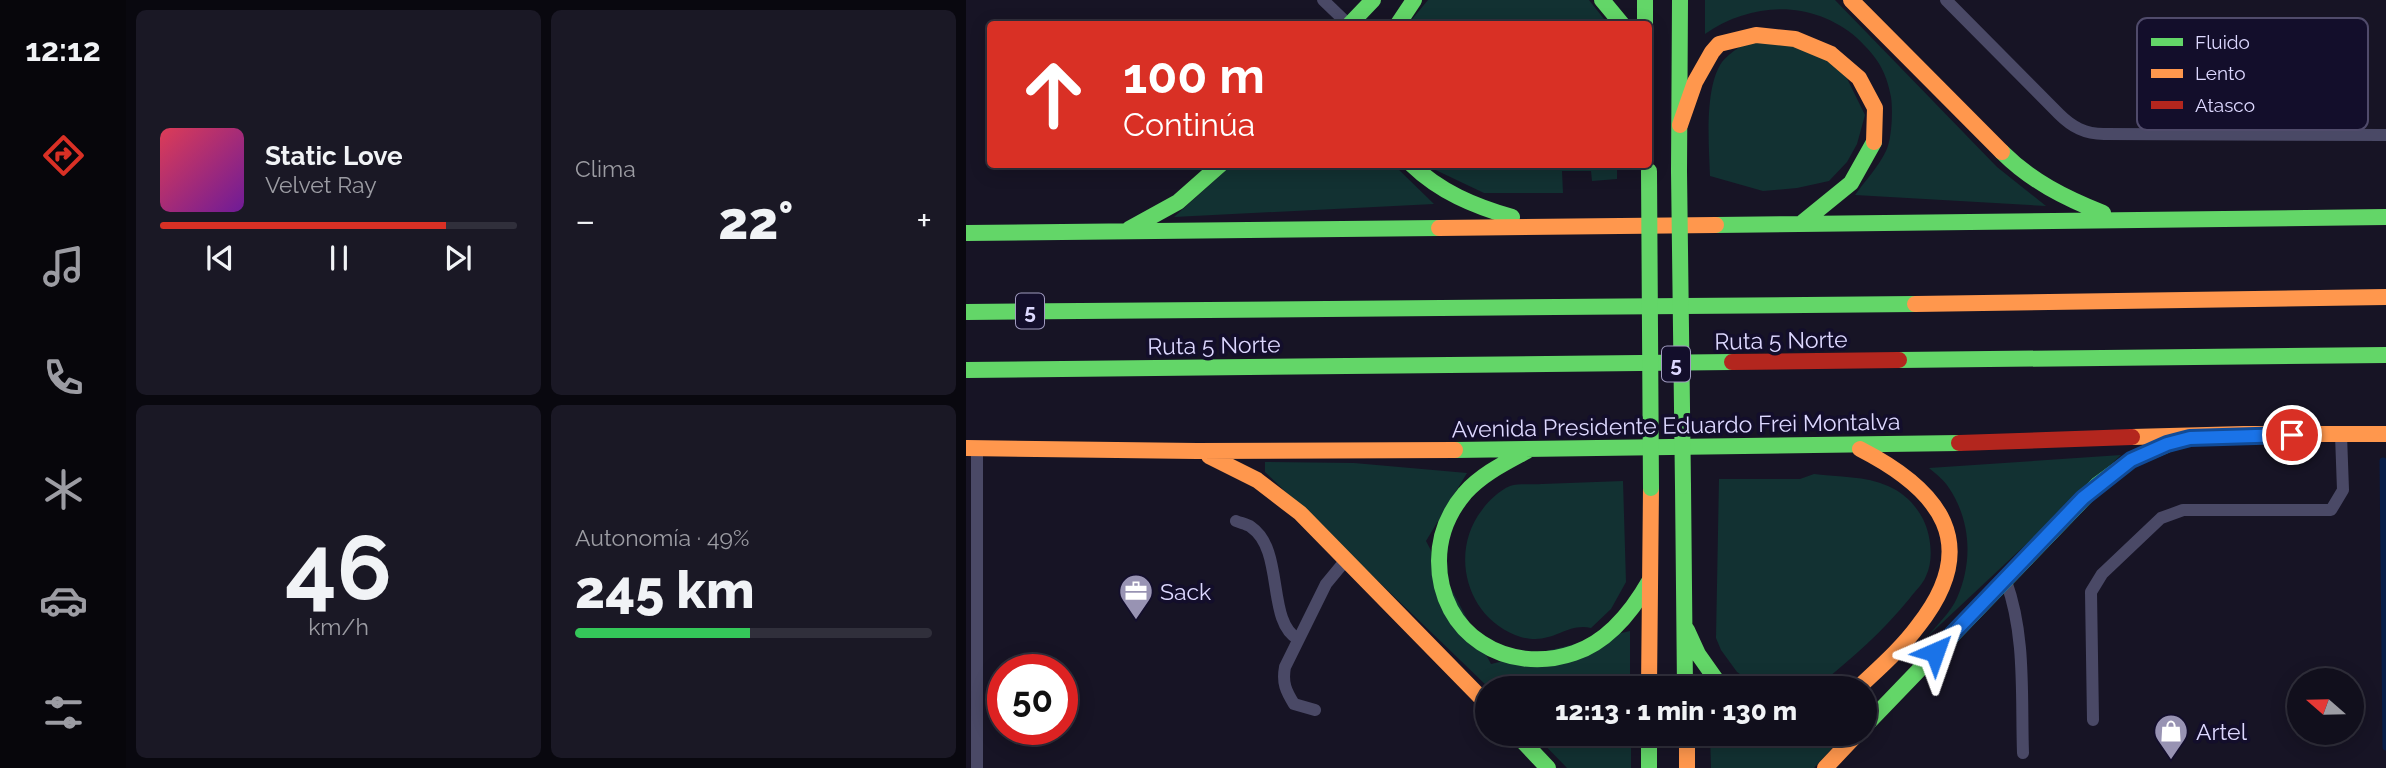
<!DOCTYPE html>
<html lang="es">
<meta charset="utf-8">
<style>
body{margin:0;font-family:Raleway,sans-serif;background:#1a1825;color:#f1f3f6;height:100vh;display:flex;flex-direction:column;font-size:26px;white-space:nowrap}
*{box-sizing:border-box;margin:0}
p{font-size:23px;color:#9c9ca3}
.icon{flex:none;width:38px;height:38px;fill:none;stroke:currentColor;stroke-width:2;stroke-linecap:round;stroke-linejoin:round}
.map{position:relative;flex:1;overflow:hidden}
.side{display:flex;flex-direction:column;gap:10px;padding:10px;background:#09080f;width:840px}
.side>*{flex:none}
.banner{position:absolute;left:21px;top:21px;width:665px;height:147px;border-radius:7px;box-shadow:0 4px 18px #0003,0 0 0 2px #302f3b;background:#d93025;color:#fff;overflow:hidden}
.needle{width:46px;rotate:290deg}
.buttons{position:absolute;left:1321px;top:668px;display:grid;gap:14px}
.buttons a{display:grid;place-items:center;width:77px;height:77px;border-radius:50%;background:#110f1c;box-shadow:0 4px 18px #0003,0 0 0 2px #302f3b;font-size:35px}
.speed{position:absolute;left:21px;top:654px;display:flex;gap:14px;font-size:35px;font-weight:700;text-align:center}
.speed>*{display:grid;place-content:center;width:91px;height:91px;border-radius:50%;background:#110f1c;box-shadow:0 4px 18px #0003,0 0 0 2px #302f3b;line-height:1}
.speed .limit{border:10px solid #d22;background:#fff;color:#111}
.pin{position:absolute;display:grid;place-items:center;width:60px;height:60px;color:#fff;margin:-30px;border:4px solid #fff;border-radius:50%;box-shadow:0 2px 7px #0007}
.me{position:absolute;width:77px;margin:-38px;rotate:43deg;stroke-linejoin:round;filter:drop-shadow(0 0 5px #0008)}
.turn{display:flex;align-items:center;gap:24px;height:147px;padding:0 21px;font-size:32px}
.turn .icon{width:91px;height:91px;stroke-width:2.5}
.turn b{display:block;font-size:49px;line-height:60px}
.big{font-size:52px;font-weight:800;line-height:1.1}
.side .tile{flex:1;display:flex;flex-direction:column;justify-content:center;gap:10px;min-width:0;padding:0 24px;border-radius:10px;background:#1a1825}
.side .dial{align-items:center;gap:0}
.dial b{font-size:91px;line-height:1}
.song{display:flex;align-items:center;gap:21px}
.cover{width:84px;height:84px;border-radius:10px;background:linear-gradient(135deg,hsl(350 70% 55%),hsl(280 70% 35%))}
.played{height:7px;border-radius:4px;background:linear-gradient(90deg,#d93025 80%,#302f3b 80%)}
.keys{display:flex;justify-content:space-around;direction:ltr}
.heat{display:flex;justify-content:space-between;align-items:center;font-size:38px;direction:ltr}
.charge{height:10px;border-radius:5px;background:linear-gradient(90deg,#34c759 49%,#302f3b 0)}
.side .tiles{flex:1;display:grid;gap:10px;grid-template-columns:repeat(2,1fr)}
.trip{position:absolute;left:509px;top:676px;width:402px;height:70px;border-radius:35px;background:#110f1c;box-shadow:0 4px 18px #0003,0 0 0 2px #302f3b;font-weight:800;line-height:70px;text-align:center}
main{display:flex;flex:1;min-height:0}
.tab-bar{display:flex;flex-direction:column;width:126px;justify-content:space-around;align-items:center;background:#07060b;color:#9c9ca3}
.tab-bar .icon{width:49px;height:49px}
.tab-bar .on{color:#d93025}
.tab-bar b{font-size:32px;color:#f1f3f6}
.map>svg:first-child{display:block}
.green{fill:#123132}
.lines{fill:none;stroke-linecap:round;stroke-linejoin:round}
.stream{stroke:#081e48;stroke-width:7}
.lane{stroke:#4a4966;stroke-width:12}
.fast{stroke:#63d668;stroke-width:16}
.slow{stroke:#ff974d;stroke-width:16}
.jam{stroke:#b3261e;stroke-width:16}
.fast-bridge{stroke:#63d668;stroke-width:16}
.route-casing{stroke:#114b97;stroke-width:18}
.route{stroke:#1a73e8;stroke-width:12}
.labels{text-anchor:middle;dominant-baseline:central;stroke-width:7;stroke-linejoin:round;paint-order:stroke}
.shield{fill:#130e2b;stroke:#a09bbf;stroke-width:2}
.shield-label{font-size:21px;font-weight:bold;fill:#ddd8ff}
.street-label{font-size:23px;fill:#ddd8ff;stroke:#130e2b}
.poi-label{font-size:23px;fill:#ddd8ff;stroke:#130e2b;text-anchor:start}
.key{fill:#130e2b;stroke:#504b6b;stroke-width:2}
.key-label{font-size:19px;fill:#ddd8ff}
</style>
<main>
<nav class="tab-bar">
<b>12:12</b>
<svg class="icon on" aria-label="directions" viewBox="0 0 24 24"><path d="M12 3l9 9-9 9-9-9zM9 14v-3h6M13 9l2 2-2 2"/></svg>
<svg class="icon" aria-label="music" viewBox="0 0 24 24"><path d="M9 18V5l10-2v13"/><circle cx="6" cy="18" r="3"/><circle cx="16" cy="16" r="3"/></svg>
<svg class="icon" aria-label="phone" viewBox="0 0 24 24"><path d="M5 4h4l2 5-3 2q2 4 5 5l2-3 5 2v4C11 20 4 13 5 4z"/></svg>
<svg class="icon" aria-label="climate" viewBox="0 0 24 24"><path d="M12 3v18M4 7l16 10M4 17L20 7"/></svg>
<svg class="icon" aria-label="car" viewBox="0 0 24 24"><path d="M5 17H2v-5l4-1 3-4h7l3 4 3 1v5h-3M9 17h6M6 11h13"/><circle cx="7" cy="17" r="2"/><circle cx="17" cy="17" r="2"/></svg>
<svg class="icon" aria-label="filters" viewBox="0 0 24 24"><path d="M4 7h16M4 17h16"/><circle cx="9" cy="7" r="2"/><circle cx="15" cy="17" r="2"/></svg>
</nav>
<section class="side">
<div class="tiles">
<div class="tile">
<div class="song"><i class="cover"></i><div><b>Static Love</b><p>Velvet Ray</p></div></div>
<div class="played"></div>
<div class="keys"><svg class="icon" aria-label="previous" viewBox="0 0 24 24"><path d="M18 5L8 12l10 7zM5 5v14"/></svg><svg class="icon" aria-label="pause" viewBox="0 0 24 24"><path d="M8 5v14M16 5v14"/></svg><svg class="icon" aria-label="next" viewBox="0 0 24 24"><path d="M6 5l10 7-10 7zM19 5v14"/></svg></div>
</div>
<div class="tile"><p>Clima</p>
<div class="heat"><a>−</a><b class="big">22°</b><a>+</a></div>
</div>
<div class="tile dial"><b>46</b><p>km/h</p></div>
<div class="tile"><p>Autonomía · 49%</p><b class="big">245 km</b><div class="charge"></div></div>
</div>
</section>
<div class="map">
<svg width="1420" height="768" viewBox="0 0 1420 768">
<rect width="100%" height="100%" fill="#171425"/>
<!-- green -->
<path class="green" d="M462,0H623L642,24H442Z
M739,0H869L1031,167L1080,206L889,195C899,181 913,166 920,151C926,139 927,110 925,97C920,70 911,57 891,38C847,0 787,1 739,34Z
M786,38L868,52L899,115L891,144L881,162L863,181L831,188L797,191L744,176C743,145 738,88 756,62C763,53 777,45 786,38Z
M267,164L428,165L468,204L208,217Z
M459,165H651V179L626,181L625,171H596L597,193H518Z
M1155,455L960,638C970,626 985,612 991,598C1007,562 1005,521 983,488C978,480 970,474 963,468Z
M299,462L388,463L501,473L460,541L525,664L664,631V688H523L299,472Z
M848,474C872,477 900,476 922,486C938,493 949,504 957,519C965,535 968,560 960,576C957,584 949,591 944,598C918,630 887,658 854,684L844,688H798L792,686L771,672L755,650L750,638L753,479H834Z
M657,481L660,582L645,609L625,628C598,622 585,649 549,635C499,615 484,551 516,510C522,501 534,490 544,486C553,483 567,485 576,484C603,483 630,482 657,481Z
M567,733H665V768H601Z
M744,733H880L848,768H745Z"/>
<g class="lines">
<!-- stream -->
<path class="stream" d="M1417,461L1420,747"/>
<!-- lane -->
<path class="lane" d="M357,0L382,24
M980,0L1093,114C1106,127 1119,134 1138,134L1420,135
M11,450V768
M270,521C274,523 281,524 285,527C319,550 300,622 332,639
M1040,581C1060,636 1055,696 1057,753
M349,710L328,704C320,691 316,683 319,667L360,584L379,561
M1127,720L1125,592L1136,574L1195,518L1217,510H1365L1377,490L1375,435"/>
<!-- fast -->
<path class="fast" d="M636,0L656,24
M679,0V24
M384,24L407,0
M432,24L448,0
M1036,152C1065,181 1099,198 1137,213
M445,164C474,192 508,206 546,217
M713,171L714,0
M837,222L885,183L908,142
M750,225L1420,217
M163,229L212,202L255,164
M0,233L473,228
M0,312L949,304
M933,360L1420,355
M0,370L766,362
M489,450L993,443
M561,451C539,463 516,474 499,493C482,513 473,536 473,561C473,634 541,676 608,653C642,642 667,610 684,580
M717,486L719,688
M721,630L732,654L756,688
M900,725L1131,485L1165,460L1203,444
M549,733L582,768
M683,733V768"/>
<!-- slow -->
<path class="slow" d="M885,0L1036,152
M714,125L729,82L746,52L753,44L790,35L829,39L865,54L893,78L909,108L908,142
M473,228L750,225
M949,304L1420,297
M1166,437L1278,434H1420
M0,448L231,451L489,450
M243,456L291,480L334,513L522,705
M683,688L685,488
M892,688C913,668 935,649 952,626C1017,544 974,490 894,449
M721,733V768
M859,768L892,733"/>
<!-- jam -->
<path class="jam" d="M766,362L933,360
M993,443L1166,437"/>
<!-- fast-bridge -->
<path class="fast-bridge" d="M683,171L685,488
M713,171L717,486"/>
</g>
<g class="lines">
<!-- route casing -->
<g class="route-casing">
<path id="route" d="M969,652L1117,498L1165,460L1201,444L1224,438L1326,435"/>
</g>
<!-- route -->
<use href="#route" class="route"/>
</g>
<!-- icons -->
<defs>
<g id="office-pin" transform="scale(1.75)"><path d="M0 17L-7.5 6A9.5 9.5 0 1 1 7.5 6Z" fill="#9893b3" stroke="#130e2b"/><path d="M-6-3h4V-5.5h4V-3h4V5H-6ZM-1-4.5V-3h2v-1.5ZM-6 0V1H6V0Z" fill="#fff"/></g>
<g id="shop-pin" transform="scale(1.75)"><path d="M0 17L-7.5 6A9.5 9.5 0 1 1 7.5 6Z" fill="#9893b3" stroke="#130e2b"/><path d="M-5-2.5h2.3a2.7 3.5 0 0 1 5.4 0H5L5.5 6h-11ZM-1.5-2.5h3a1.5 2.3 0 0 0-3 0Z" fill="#fff"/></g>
</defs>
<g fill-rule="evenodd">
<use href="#office-pin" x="170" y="591"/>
<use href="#shop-pin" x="1205" y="731"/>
</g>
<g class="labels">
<!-- shield labels -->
<g class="shield">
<rect x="50" y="293.5" width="28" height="35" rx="5"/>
<rect x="696" y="346.5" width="28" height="35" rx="5"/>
</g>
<g class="shield-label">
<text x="64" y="311">5</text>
<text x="710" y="364">5</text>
</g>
<!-- street labels -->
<g class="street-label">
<text transform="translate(815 340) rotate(-1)">Ruta 5 Norte</text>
<text transform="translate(248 345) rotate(-1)">Ruta 5 Norte</text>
<text transform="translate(710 425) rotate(-1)">Avenida Presidente Eduardo Frei Montalva</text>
</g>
<!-- poi labels -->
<g class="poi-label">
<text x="194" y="591">Sack</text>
<text x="1230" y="731">Artel</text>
</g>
</g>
<!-- legend -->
<rect x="1171" y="18" width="231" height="112" rx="10" class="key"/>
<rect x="1185" y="38" width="32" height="8" fill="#63d668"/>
<rect x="1185" y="69" width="32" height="9" fill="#ff974d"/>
<rect x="1185" y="101" width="32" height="8" fill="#b3261e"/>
<g class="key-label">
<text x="1229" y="49">Fluido</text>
<text x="1229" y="80">Lento</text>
<text x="1229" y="112">Atasco</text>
</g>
</svg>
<div class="buttons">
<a><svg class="needle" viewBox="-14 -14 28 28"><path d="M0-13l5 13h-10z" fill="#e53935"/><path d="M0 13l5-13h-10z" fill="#9c9ca3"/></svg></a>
</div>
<div class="speed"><div class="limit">50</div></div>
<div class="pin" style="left:1326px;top:435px;background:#d93025"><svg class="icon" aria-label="arrive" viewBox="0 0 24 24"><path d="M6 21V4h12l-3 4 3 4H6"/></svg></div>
<svg class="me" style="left:969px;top:652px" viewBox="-20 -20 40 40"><path d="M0-17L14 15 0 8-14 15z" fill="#1a73e8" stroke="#fff" stroke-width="4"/></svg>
<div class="trip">12:13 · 1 min · 130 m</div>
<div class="banner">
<div class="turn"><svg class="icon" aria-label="ahead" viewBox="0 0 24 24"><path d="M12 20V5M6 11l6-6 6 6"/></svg><div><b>100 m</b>Continúa</div></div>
</div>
</div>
</main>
